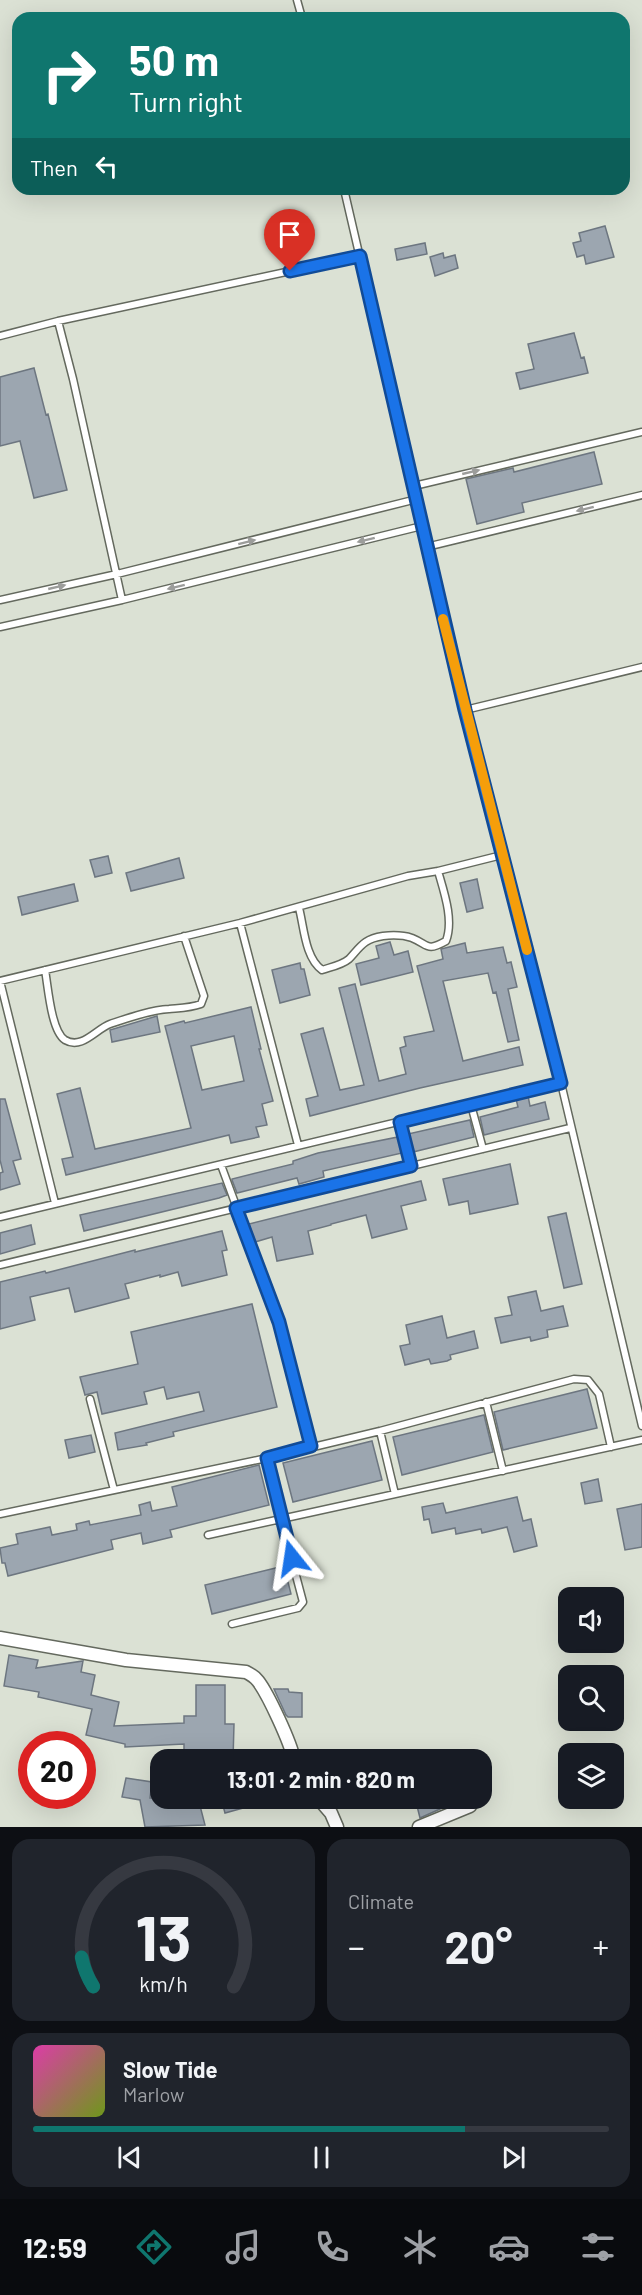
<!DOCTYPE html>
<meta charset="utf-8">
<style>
body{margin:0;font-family:Barlow,sans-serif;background:#20242c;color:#f1f3f6;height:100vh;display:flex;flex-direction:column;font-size:22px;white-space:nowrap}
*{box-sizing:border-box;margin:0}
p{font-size:20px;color:#9ea1a6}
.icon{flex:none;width:33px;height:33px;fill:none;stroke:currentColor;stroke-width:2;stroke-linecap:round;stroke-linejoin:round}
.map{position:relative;height:1827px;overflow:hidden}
.details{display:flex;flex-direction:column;gap:12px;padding:12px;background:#0d0f14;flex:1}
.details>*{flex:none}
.guide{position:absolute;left:12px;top:12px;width:618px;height:183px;border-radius:18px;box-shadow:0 6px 24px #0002;background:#0f766e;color:#fff;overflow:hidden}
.controls{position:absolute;left:558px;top:1587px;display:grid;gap:12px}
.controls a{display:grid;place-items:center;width:66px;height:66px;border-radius:12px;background:#171b24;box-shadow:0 6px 24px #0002;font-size:30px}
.speed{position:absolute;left:18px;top:1731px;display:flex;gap:12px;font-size:30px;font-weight:700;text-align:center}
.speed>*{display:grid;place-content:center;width:78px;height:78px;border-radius:50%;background:#171b24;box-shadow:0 6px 24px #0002;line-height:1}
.speed .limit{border:9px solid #d22;background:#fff;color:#111}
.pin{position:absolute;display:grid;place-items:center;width:51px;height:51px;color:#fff;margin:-62px -26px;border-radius:50% 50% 50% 0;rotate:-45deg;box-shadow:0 0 6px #0007}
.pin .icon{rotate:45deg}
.me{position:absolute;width:66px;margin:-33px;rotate:345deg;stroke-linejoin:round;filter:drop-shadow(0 0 4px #0008)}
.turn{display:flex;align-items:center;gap:21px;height:126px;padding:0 18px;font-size:27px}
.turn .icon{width:78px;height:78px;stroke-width:2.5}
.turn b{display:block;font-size:42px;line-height:51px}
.then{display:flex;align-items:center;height:57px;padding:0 18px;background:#0003;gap:12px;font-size:22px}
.big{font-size:45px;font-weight:700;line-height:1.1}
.details .card{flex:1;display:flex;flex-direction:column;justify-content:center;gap:9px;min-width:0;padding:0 21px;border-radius:18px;background:#20242c}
.details .dial{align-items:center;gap:0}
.dial svg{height:156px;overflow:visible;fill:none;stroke:#363941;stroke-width:7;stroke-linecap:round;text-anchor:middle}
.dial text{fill:#f1f3f6;stroke:none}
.song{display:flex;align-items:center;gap:18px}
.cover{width:72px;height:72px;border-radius:9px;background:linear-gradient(135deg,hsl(320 70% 55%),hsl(80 70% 35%))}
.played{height:6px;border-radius:3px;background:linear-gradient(90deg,#0f766e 75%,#363941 75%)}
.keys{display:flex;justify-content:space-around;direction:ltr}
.heat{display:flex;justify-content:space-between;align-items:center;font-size:33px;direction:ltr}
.details .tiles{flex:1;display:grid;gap:12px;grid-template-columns:1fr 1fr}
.card:last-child{grid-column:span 2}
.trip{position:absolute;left:150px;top:1749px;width:342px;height:60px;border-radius:18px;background:#171b24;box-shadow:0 6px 24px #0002;font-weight:700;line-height:60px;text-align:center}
.dock{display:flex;height:96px;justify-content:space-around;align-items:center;background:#090b0e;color:#9ea1a6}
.dock .icon{width:42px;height:42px}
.dock .active{color:#0f766e}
.dock b{font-size:27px;color:#f1f3f6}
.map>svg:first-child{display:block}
.building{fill:#9ca6b0;stroke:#6d7680;stroke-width:1.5;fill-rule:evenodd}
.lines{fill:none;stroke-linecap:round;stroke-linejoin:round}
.service-casing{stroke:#64695e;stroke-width:9}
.minor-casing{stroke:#64695e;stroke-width:15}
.service{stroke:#fff;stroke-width:6}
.minor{stroke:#fff;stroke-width:12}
.oneway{fill:#9c9d9b}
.route-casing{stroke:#114b97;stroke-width:15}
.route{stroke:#1a73e8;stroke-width:10}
.slow{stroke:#f59e0b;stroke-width:10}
</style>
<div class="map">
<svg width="642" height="1827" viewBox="0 0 642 1827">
<rect width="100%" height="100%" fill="#dbe1d4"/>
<!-- building -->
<path class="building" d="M605,226L614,257L586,264L584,255L577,257L573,243L581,241L579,233Z
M425,243L427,254L397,260L395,249Z
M443,253L444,258L455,255L458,268L435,276L430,257Z
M574,333L581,358L584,357L588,373L520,389L516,373L534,369L528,344Z
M34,368L46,415L48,414L67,490L34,498L20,441L0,446V377Z
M594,452L602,484L522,503L524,512L477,524L466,479L513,468L514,472Z
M108,856L112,873L95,877L90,860Z
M179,858L184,878L131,891L126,873Z
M477,879L483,908L467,912L460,883Z
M74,884L78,901L22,915L18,897Z
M390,942L394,955L408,951L413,972L361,985L356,964L379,958L376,946Z
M465,943L467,953L503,947L507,963L511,962L517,987L508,989L519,1040L508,1042L496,992L493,993L488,973L443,981L463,1061L519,1047L523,1065L420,1088L310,1116L306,1099L318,1096L301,1034L323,1028L340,1090L364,1085L339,988L355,984L379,1081L406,1074L400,1048L406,1046L404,1037L434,1031L417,966L443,959L441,949Z
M300,963L301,969H304L310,995L280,1003L272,970Z
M251,1007L261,1049H259L273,1101L262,1104L267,1125L256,1127L259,1137L231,1143L229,1135L66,1175L62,1159L73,1157L57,1094L80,1088L95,1149L191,1128L165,1026L184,1021L185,1023ZM234,1036L244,1081L202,1090L191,1046Z
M157,1016L160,1032L112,1042L110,1030Z
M528,1096L530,1106L545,1102L549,1119L484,1135L480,1117L518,1107L516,1099Z
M0,1099H5L21,1159L13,1161L20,1184L0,1190V1173L3,1172L0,1160Z
M470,1120L474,1137L413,1152L408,1134Z
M398,1137L402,1153L323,1171L324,1177L299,1184L297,1178L237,1193L232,1180V1179L293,1164V1161L318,1153Z
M510,1164L518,1204L470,1214L468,1201L449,1205L443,1179Z
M421,1181L426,1200L401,1206L407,1229L372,1238L366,1215L331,1224V1225L308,1231L313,1254L277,1261L272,1237L255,1242L249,1224Z
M222,1183L227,1195L219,1198L84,1231L80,1215Z
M566,1213L582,1284L564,1288L548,1217Z
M31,1225L35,1244L0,1254V1233Z
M222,1231L227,1250L222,1251L227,1275L182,1286L178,1272L160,1277V1275L125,1284L129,1298L75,1312L69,1288L30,1297L35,1320L0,1329V1282L45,1271L46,1273L135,1250V1252Z
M536,1291L541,1311L563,1306L568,1326L547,1330L548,1337L531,1341L530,1337L501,1343L495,1318L512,1315L508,1297Z
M252,1304L277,1407L173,1432L174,1436L146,1443L147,1445L118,1450L115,1433L204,1411L199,1392L167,1399L164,1387L144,1392L147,1404L102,1414L97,1392L85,1395L80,1377L138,1364L131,1332Z
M442,1316L447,1338L474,1331L478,1348L450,1355L451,1359L447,1361L431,1364L429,1359L405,1365L400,1346L410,1344L406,1325Z
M587,1389L597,1428L503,1450L494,1412Z
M484,1415L493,1452L402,1475L393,1437Z
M91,1435L95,1452L69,1458L65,1440Z
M372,1441L382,1480L293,1502L283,1463Z
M259,1465L269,1505L170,1530L172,1537L143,1544L141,1533L111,1540L113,1549L8,1576L5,1563H2L0,1548L18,1544L16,1534L50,1527L52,1535L77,1530L76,1524L89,1521L90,1525L141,1515L139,1505L150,1502L152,1511L177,1506L172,1487Z
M598,1479L602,1501L585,1504L581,1483Z
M517,1497L523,1521L531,1519L537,1546L514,1552L507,1527L482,1533L481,1529L456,1534L455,1528L432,1533L429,1519L424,1520L422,1507L443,1503L446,1513Z
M642,1504V1547L625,1550L617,1509Z
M284,1566L291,1594L212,1614L205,1585Z
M9,1655L38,1660L36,1668L83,1661L81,1672L95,1675L91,1695L119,1702L114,1726L184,1723V1716H196V1685H225V1724H234L233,1760H208V1753H184V1744L125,1747V1744L86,1735L92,1709L38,1697L39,1692L4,1686Z
M274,1689H288L289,1692L302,1693V1717H288L286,1715Z
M126,1778L152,1782L150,1798H198L205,1825L145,1827L140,1800L122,1797Z
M221,1798H264L265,1802L225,1813Z
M415,1798H437L440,1809L420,1818Z"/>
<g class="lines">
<!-- service casing -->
<g class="service-casing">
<path id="service" d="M297,0L302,18
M344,189L465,710L561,1083L642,1426
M58,321L73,379L122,600
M0,336L58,321L360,256
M414,486L642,432
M426,547L642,495
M0,600L117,574L417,499
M0,627L122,600L422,526
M465,710L642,667
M438,871L502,855
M240,923L298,1145
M45,970C48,986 51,1031 65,1040C82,1050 96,1029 110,1024C128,1018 150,1010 169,1009C180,1008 190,1008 201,1004L204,996L184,936
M0,981L240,923L408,876L438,871C444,892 454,920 446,941C426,952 429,945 412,938C403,935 392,935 383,936C364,939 361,946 349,959C342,965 331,967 322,970C305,958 304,927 299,908
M0,981L55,1203
M471,1105L483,1149
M400,1122L411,1166
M221,1165L279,1322L311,1446
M0,1217L561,1083
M0,1265L570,1128
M90,1399L114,1490
M486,1402L503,1471
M380,1431L395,1494
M267,1458L281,1519L642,1440
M0,1514L267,1458L380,1431L574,1379L588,1380L599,1394L611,1447
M208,1535L281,1519L303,1602L298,1608L232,1624"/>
</g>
<!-- minor casing -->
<g class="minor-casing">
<path id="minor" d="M0,1638L126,1660L246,1672C250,1674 255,1677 258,1681C268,1694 291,1743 294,1760
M318,1798L331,1813L337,1827
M419,1827L470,1806"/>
</g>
<!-- service -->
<use href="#service" class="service"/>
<!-- minor -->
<use href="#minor" class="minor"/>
</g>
<!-- one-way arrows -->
<defs><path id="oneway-solid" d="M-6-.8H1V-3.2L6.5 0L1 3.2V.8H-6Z" transform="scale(1.5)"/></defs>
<g class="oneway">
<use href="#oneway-solid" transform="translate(471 472) rotate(-13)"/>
<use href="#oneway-solid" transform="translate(585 509) rotate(166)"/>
<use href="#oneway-solid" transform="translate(366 540) rotate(166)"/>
<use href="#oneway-solid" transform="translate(247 542) rotate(-14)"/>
<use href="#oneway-solid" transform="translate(57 587) rotate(-13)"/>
<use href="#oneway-solid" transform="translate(176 587) rotate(166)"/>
</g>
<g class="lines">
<!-- route casing -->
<g class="route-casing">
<path id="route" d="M290,271L360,256L465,710L561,1083L400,1122L411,1166L236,1208L279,1322L311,1446L267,1458L292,1558"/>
</g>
<!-- route -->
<use href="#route" class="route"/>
<!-- slow -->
<path class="slow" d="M443,619L527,950"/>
</g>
</svg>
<div class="controls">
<a><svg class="icon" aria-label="sound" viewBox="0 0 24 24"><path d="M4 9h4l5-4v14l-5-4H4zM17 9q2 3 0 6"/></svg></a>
<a><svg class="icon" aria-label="search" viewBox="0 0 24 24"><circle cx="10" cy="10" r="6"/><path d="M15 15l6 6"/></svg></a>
<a><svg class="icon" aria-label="layers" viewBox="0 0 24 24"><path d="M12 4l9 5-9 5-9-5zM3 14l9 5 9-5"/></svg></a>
</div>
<div class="speed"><div class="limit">20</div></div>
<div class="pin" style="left:290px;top:271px;background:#d93025"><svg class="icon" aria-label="arrive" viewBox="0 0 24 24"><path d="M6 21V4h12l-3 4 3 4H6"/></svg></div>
<svg class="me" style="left:292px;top:1558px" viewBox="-20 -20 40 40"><path d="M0-17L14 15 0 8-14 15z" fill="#1a73e8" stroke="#fff" stroke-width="4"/></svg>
<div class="trip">13:01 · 2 min · 820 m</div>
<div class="guide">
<div class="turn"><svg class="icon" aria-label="right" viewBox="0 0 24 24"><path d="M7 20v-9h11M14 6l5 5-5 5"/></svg><div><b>50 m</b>Turn right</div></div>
<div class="then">Then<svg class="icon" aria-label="left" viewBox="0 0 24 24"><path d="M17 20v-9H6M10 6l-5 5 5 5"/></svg></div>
</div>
</div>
<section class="details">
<div class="tiles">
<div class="card dial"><svg viewBox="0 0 100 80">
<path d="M14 69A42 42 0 1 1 86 69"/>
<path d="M14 69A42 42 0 0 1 8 54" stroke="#0f766e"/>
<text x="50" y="56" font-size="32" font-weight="700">13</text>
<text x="50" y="72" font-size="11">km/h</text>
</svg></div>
<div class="card"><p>Climate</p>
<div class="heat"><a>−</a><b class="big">20°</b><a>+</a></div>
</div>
<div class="card">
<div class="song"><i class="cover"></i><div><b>Slow Tide</b><p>Marlow</p></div></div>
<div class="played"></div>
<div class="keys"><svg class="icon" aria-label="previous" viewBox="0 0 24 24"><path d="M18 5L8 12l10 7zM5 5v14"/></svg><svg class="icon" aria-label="pause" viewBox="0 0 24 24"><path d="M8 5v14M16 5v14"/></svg><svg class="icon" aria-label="next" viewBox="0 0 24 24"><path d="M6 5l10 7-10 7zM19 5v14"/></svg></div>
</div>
</div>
</section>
<nav class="dock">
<b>12:59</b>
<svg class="icon active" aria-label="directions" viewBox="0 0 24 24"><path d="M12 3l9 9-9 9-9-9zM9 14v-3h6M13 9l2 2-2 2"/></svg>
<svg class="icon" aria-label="music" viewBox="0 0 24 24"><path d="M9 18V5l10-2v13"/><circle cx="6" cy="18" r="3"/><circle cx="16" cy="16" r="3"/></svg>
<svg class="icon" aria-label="phone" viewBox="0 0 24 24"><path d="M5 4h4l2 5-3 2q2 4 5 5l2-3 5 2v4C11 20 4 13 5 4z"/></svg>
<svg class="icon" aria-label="climate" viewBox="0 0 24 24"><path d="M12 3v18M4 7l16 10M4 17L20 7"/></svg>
<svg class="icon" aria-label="car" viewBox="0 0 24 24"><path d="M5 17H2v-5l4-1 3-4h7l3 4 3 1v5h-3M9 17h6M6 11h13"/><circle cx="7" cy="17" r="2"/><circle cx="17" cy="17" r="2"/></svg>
<svg class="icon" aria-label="filters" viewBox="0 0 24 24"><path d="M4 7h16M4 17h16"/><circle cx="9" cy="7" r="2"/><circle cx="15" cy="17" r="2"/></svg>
</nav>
